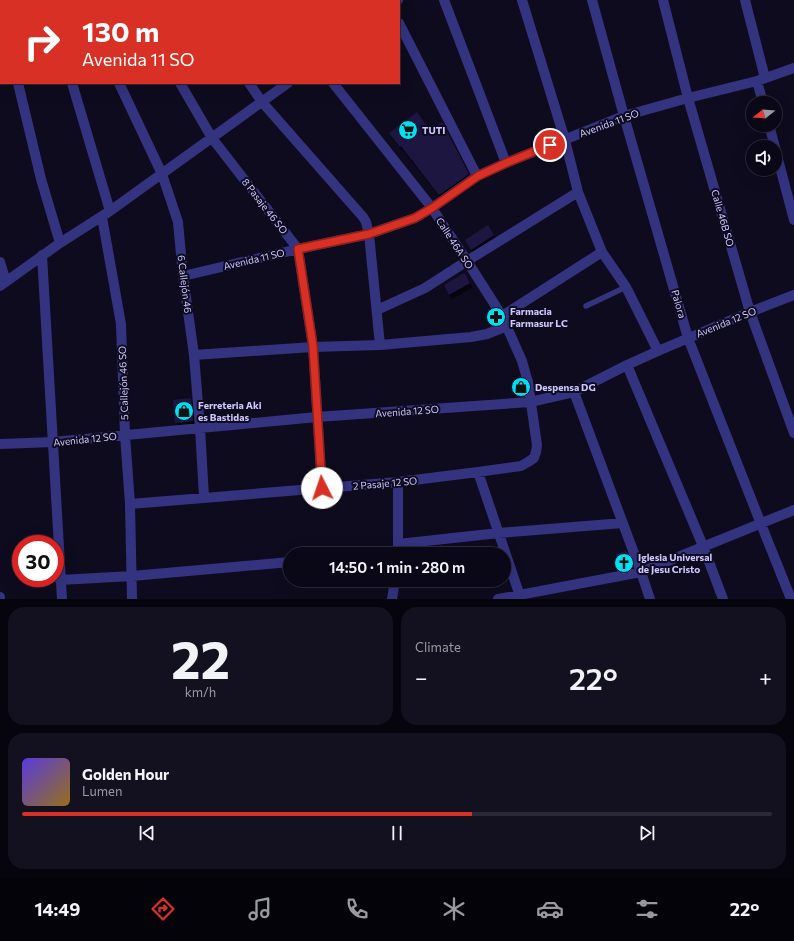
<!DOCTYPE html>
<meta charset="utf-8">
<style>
body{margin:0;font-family:Commissioner,sans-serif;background:#13111f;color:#f1f3f6;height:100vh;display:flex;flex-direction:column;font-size:15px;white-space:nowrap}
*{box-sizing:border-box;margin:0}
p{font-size:13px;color:#999aa1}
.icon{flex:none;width:22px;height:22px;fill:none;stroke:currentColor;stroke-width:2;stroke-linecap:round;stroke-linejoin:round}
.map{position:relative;height:599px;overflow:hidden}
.panel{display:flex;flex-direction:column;gap:8px;padding:8px;background:#06040c;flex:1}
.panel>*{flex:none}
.hud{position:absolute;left:0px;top:0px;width:400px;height:84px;box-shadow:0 4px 16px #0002,0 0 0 1px #2a2935;background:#d93025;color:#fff;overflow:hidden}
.needle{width:26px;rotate:253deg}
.buttons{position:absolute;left:746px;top:96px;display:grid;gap:8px}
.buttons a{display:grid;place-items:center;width:36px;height:36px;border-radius:50%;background:#0a0816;box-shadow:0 4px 16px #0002,0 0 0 1px #2a2935;font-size:20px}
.speed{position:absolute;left:12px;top:535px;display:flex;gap:8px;font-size:20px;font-weight:700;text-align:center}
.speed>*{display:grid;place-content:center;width:52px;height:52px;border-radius:50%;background:#0a0816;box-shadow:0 4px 16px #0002,0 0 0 1px #2a2935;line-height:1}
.speed .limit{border:6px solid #d22;background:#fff;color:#111}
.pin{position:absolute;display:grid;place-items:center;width:34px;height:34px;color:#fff;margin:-17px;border:2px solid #fff;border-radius:50%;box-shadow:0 1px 4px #0007}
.me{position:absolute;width:44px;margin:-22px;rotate:356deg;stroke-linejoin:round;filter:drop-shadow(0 0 3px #0008)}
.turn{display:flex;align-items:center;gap:14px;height:84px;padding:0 16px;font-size:18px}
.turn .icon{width:52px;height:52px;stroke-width:2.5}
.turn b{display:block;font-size:28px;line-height:34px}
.big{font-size:30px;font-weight:600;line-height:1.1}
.panel .tile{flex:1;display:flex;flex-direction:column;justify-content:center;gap:6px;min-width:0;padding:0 14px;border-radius:16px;background:#13111f}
.panel .dial{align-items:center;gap:0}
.dial b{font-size:52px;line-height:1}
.song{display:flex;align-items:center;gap:12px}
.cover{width:48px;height:48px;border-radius:6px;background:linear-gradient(135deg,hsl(250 70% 55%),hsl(40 70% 35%))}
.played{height:4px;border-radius:2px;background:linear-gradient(90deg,#d93025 60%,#2a2935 60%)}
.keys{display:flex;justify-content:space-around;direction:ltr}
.heat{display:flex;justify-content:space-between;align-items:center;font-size:22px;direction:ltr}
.panel .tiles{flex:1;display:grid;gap:8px;grid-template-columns:1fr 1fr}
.tile:last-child{grid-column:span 2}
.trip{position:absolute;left:283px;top:547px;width:228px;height:40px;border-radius:20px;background:#0a0816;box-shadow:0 4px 16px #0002,0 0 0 1px #2a2935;font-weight:600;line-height:40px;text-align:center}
.menu{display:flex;height:64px;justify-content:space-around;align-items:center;background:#040309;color:#999aa1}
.menu .icon{width:28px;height:28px}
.menu .on{color:#d93025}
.menu b{font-size:18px;color:#f1f3f6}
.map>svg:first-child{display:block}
.building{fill:#1d1640;filter:url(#shadow)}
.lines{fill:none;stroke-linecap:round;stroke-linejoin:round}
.lane{stroke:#343380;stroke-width:5.5}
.street{stroke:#343380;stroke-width:10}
.route-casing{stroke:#8d1f18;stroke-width:10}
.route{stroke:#d93025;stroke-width:7}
.labels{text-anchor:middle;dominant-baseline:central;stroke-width:4;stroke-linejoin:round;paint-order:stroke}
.street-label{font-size:10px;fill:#cdc8ff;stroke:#0e0b1e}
.poi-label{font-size:10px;font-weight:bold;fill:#cdc8ff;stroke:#0e0b1e;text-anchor:start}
</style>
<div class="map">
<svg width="794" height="599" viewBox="0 0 794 599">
<defs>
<filter id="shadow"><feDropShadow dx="2.5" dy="4.5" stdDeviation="0" flood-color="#0009"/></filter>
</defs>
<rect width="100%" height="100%" fill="#0e0b1e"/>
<!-- building -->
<path class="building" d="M417,112L430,130L442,122L469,174L439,195L401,146L400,147L389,133Z
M488,225L494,235L471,250L465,240Z
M465,273L470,283L449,295L444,285Z
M191,398L193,421L175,423L173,400Z
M626,551L631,567L620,569L616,554Z"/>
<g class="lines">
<!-- lane -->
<path class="lane" d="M586,306L626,287"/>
<!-- street -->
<path class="street" d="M5,0V1
M80,0V1
M131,0L132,1
M189,0L190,1
M274,0V1
M444,0L506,163
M522,0L565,140L578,192L602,252L626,287L658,351
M592,0L624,116L688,338L761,524L791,599
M663,0L688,98L750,312L794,433
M745,0L765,78
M111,1L112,0
M396,1L398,0
M399,23L477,176
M0,43H1
M757,81L763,103
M18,83L41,179L60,243
M72,83L110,211
M119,83L162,174L178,222L183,276L194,355L200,428L204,497
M180,83L212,138L298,249L313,347L322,488
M249,83L262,102L363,217L366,222L369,234L380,345
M769,125L775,147
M775,148L794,220
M102,217L121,324L125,435L130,504L132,599
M42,255L62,599
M0,262L6,282
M183,276L298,249L369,234L415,218L432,208L477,176L506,163L624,116L688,98L757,81L794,68
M0,286L60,243L110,211L288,83
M377,310L425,288L467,261L578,192
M502,316L602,252
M194,355L313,347L380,345L471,337L487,334L507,326
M627,365L703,546L723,599
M574,392L641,572L650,599
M0,444L53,442L317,417L530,402L574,392L627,365L658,351L750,312L794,295
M478,472L521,599
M398,482V554
M130,504L398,482L478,472L521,466L528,462L534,458L536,452L537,445L528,382L522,361L502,316L467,261L432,208L333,83
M398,544L499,533L623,523
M387,554L398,553
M60,580L132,576L290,562
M0,597V599
M392,599L395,580
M498,599L641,572L794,510"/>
</g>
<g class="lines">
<!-- route casing -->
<g class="route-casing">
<path id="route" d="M322,488L313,346L298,249L369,234L415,218L432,208L478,176L506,163L550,145"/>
</g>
<!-- route -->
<use href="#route" class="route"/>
</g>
<!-- icons -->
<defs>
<g id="supermarket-disc" transform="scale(1)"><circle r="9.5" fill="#00e0f3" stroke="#0e0b1e"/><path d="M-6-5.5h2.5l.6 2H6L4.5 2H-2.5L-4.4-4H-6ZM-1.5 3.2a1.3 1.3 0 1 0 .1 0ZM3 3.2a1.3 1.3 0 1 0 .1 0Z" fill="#111"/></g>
<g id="pharmacy-disc" transform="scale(1)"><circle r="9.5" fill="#00e0f3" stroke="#0e0b1e"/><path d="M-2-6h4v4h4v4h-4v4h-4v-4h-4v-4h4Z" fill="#111"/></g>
<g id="shop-disc" transform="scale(1)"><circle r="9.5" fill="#00e0f3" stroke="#0e0b1e"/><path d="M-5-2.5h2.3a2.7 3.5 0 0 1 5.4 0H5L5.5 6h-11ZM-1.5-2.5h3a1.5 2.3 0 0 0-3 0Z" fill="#111"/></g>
<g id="church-disc" transform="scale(1)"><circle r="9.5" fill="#00e0f3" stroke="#0e0b1e"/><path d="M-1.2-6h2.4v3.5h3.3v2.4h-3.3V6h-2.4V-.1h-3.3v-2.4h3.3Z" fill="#111"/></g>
</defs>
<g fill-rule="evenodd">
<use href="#supermarket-disc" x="408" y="130"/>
<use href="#pharmacy-disc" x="496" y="317"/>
<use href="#shop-disc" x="521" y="387"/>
<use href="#shop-disc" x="184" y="411"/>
<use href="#church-disc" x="624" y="563"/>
</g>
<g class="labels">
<!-- street labels -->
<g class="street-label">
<text transform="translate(609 123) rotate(-20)">Avenida 11 SO</text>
<text transform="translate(265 206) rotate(52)">8 Pasaje 46 SO</text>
<text transform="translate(723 218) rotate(74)">Calle 46B SO</text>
<text transform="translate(455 243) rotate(57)">Calle 46A SO</text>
<text transform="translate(254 259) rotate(-13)">Avenida 11 SO</text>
<text transform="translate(185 284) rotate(83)">6 Callejón 46</text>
<text transform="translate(679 304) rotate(74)">Palora</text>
<text transform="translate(726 322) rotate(-22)">Avenida 12 SO</text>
<text transform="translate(123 383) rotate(-92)">5 Callejón 46 SO</text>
<text transform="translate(407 411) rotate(-4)">Avenida 12 SO</text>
<text transform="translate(85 439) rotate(-6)">Avenida 12 SO</text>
<text transform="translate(385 483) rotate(-5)">2 Pasaje 12 SO</text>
</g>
<!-- poi labels -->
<g class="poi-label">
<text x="422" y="130">TUTI</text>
<text x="510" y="311">Farmacia<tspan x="510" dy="12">Farmasur LC</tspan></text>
<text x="535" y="387">Despensa DG</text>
<text x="198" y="405">Ferreteria Aki<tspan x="198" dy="12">es Bastidas</tspan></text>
<text x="638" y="557">Iglesia Universal<tspan x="638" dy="12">de Jesu Cristo</tspan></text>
</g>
</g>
</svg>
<div class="buttons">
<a><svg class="needle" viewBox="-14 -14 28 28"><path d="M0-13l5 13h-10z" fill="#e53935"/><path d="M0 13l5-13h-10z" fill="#999aa1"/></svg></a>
<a><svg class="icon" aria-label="sound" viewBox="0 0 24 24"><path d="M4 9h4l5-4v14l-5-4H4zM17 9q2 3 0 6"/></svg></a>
</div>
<div class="speed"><div class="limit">30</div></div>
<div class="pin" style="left:550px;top:145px;background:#d93025"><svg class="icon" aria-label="arrive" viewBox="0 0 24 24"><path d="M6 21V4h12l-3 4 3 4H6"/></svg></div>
<svg class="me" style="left:322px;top:488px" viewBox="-20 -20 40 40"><circle r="19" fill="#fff"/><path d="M0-13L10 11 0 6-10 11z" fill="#d93025"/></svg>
<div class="trip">14:50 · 1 min · 280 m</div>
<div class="hud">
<div class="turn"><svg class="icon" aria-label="right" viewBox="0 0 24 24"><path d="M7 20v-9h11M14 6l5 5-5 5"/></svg><div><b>130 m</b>Avenida 11 SO</div></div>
</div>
</div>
<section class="panel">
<div class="tiles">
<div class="tile dial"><b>22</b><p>km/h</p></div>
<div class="tile"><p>Climate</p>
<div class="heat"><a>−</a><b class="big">22°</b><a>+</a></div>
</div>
<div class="tile">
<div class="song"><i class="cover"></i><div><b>Golden Hour</b><p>Lumen</p></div></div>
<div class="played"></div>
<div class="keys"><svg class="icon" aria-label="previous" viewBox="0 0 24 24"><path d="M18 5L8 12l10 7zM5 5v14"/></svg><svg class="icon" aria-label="pause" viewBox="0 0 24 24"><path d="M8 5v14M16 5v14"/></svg><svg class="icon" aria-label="next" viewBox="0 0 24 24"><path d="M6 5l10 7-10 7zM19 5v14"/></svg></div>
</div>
</div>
</section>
<nav class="menu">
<b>14:49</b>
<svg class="icon on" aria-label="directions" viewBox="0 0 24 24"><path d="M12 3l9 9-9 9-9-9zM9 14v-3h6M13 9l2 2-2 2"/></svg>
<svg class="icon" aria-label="music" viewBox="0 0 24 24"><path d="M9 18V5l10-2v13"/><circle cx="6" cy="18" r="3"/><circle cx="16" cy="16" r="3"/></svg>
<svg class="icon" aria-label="phone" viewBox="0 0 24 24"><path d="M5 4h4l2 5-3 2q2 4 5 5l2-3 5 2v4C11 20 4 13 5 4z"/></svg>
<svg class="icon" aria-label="climate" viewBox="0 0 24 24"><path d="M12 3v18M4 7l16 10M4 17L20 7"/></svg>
<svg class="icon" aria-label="car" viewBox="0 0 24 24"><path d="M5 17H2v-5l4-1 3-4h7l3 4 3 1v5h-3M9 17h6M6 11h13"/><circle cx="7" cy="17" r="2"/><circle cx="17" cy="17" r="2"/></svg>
<svg class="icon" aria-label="filters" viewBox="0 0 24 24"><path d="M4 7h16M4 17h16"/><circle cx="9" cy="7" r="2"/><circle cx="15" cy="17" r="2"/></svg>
<b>22°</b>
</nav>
